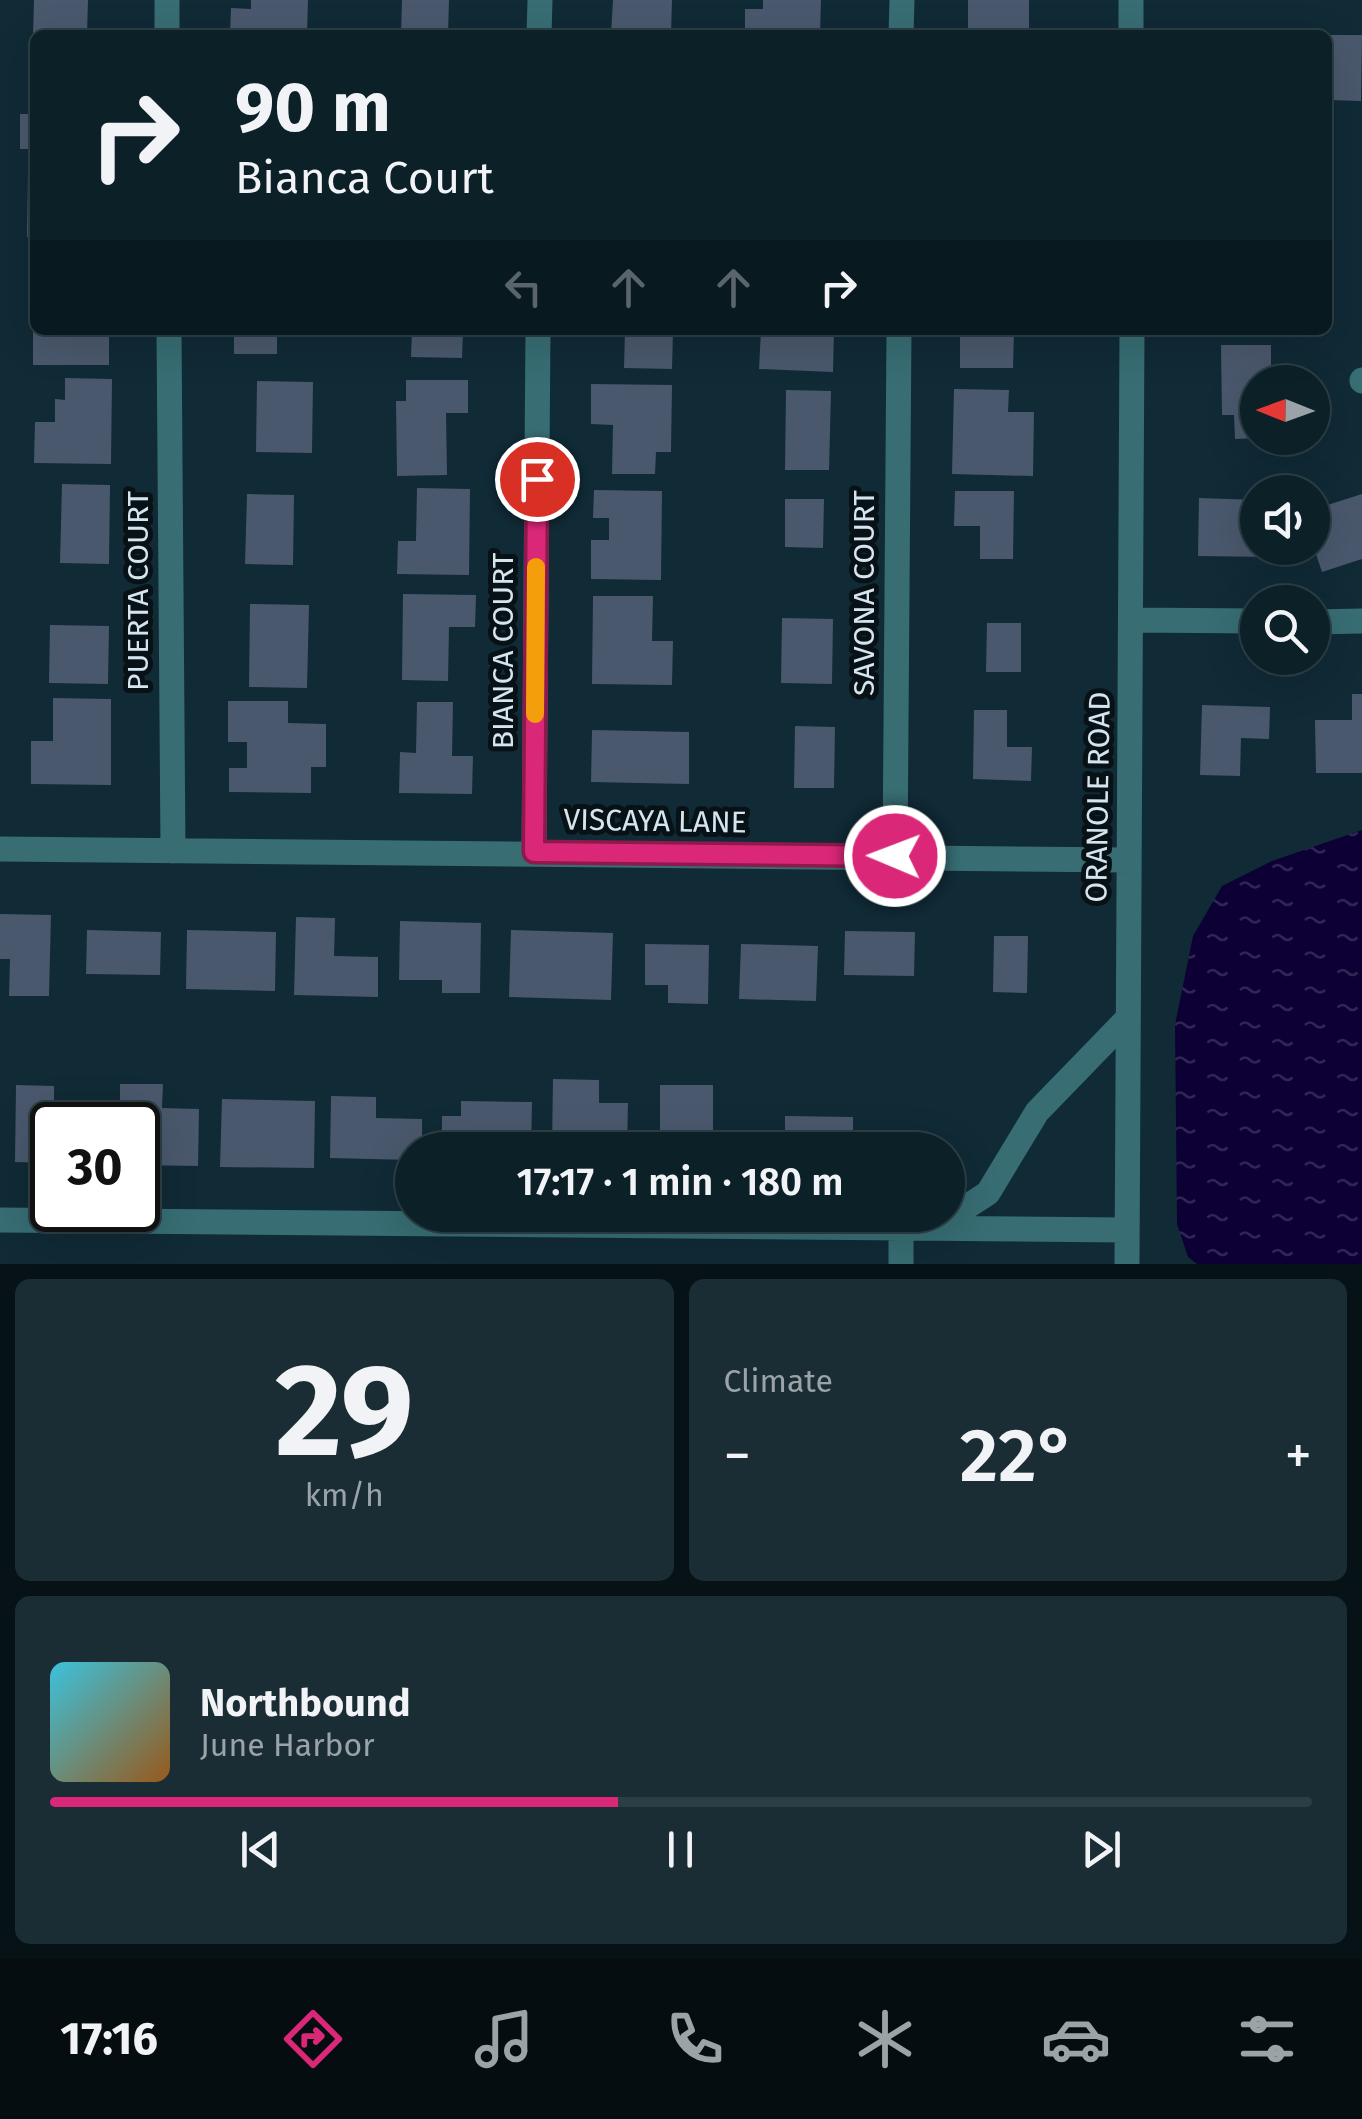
<!DOCTYPE html>
<meta charset="utf-8">
<style>
body{margin:0;font-family:"Fira Sans",sans-serif;background:#1a2d34;color:#f1f3f6;height:100vh;display:flex;flex-direction:column;font-size:38px;white-space:nowrap}
*{box-sizing:border-box;margin:0}
p{font-size:32px;color:#9aa3a8}
.icon{flex:none;width:55px;height:55px;fill:none;stroke:currentColor;stroke-width:2;stroke-linecap:round;stroke-linejoin:round}
.map{position:relative;height:1264px;overflow:hidden}
.drawer{display:flex;flex-direction:column;gap:15px;padding:15px;background:#071216;flex:1}
.drawer>*{flex:none}
.top-card{position:absolute;left:30px;top:30px;width:1302px;height:305px;border-radius:15px;box-shadow:0 10px 40px #0002,0 0 0 2px #2c3e45;background:#0c2028;color:#f1f3f6;overflow:hidden}
.needle{width:65px;rotate:271deg}
.controls{position:absolute;left:1240px;top:365px;display:grid;gap:20px}
.controls a{display:grid;place-items:center;width:90px;height:90px;border-radius:50%;background:#0c2028;box-shadow:0 10px 40px #0002,0 0 0 2px #2c3e45;font-size:50px}
.speed{position:absolute;left:30px;top:1102px;display:flex;gap:20px;font-size:50px;font-weight:700;text-align:center}
.speed>*{display:grid;place-content:center;width:130px;height:130px;border-radius:50%;background:#0c2028;box-shadow:0 10px 40px #0002,0 0 0 2px #2c3e45;line-height:1}
.speed .limit{border:5px solid #111;border-radius:15px;background:#fff;color:#111}
.pin{position:absolute;display:grid;place-items:center;width:85px;height:85px;color:#fff;margin:-42px;border:5px solid #fff;border-radius:50%;box-shadow:0 2px 10px #0007}
.me{position:absolute;width:110px;margin:-55px;rotate:271deg;stroke-linejoin:round;filter:drop-shadow(0 0 8px #0008)}
.turn{display:flex;align-items:center;gap:35px;height:210px;padding:0 40px;font-size:45px}
.turn .icon{width:130px;height:130px;stroke-width:2.5}
.turn b{display:block;font-size:70px;line-height:85px}
.lanes{display:flex;align-items:center;height:95px;padding:0 40px;background:#0003;justify-content:center;gap:50px;direction:ltr}
.lanes .off{opacity:.35}
.big{font-size:75px;font-weight:600;line-height:1.1}
.drawer .widget{flex:1;display:flex;flex-direction:column;justify-content:center;gap:15px;min-width:0;padding:0 35px;border-radius:15px;background:#1a2d34}
.drawer .dial{align-items:center;gap:0}
.dial b{font-size:130px;line-height:1}
.song{display:flex;align-items:center;gap:30px}
.cover{width:120px;height:120px;border-radius:15px;background:linear-gradient(135deg,hsl(190 70% 55%),hsl(30 70% 35%))}
.played{height:10px;border-radius:5px;background:linear-gradient(90deg,#db2777 45%,#2c3e45 45%)}
.keys{display:flex;justify-content:space-around;direction:ltr}
.heat{display:flex;justify-content:space-between;align-items:center;font-size:55px;direction:ltr}
.drawer .tiles{flex:1;display:grid;gap:15px;grid-template-columns:1fr 1fr}
.widget:last-child{grid-column:span 2}
.trip{position:absolute;left:395px;top:1132px;width:570px;height:100px;border-radius:50px;background:#0c2028;box-shadow:0 10px 40px #0002,0 0 0 2px #2c3e45;font-weight:600;line-height:100px;text-align:center}
.tab-bar{display:flex;height:160px;justify-content:space-around;align-items:center;background:#050d10;color:#9aa3a8}
.tab-bar .icon{width:70px;height:70px}
.tab-bar .selected{color:#db2777}
.tab-bar b{font-size:45px;color:#f1f3f6}
.map>svg:first-child{display:block}
.water{fill:url(#water-ripples)}
.building{fill:#4a586d}
.lines{fill:none;stroke-linecap:round;stroke-linejoin:round}
.minor{stroke:#376d73;stroke-width:25}
.route-casing{stroke:#8e194d;stroke-width:25}
.route{stroke:#db2777;stroke-width:18}
.slow{stroke:#f59e0b;stroke-width:18}
.labels{text-anchor:middle;dominant-baseline:central;stroke-width:10;stroke-linejoin:round;paint-order:stroke}
.street-label{font-size:30px;fill:#d6e5ed;stroke:#071116}
</style>
<div class="map">
<svg width="1362" height="1264" viewBox="0 0 1362 1264">
<defs>
<pattern id="water-ripples" width="26" height="14" patternUnits="userSpaceOnUse" patternTransform="scale(2.5)"><rect width="26" height="14" fill="#0d0035"/><path d="M2 4q2-2 4 0t4 0M15 11q2-2 4 0t4 0" fill="none" stroke="#302553"/></pattern>
</defs>
<rect width="100%" height="100%" fill="#102a36"/>
<!-- water -->
<path class="water" d="M1362,830V1264H1197L1188,1257L1177,1224L1175,1025L1193,936L1222,886L1272,861Z"/>
<!-- building -->
<path class="building" d="M34,0H88L87,35H33Z
M251,0H308L307,35H230L231,8L251,9Z
M402,0H449L448,35H401Z
M613,0H672L671,35H611Z
M763,0H821L820,35H745V9H763Z
M968,0H1029V33L968,35Z
M1196,28L1263,29V35H1196Z
M1328,35H1362L1361,101L1328,100Z
M20,114H35V149H20Z
M28,171H35V237H27Z
M33,330H109V365H33Z
M234,330H277V354H234Z
M412,330H463L462,358L411,357Z
M625,330H673L672,369L624,368Z
M761,330H834L833,372L759,369Z
M960,330H1014L1013,368H960Z
M1221,345H1271V382H1258V438L1235,439L1234,415H1222Z
M65,378L112,379L111,464L34,463L35,422H55V399L65,400Z
M406,380H468V413H446L447,475L397,476L396,401H406Z
M257,381L313,382L312,453L256,452Z
M591,384L672,385L671,452H656L655,474H612L613,425L591,424Z
M954,389L1009,390L1008,412H1034L1033,476L952,474Z
M786,390L831,391L829,470H785Z
M62,484L110,485L109,564L60,563Z
M417,488L470,489L469,575L397,574L398,541H416Z
M594,490L662,491L661,580L591,579V540H609V518H593Z
M955,491H1014L1013,559H980V526H954Z
M247,494L294,495L293,565L245,564Z
M1362,494V559L1322,572L1312,542V510Z
M1199,498L1258,500V548H1274V557L1198,556Z
M785,499H824L823,548L785,547Z
M403,594L476,595L475,627H449L448,681L402,680Z
M593,596H653L652,641H673L672,685L592,684Z
M250,604L309,605L307,688L249,687Z
M782,618L833,619L832,684L781,683Z
M987,623H1021V672H986Z
M50,625L109,626L108,684L49,683Z
M1352,694H1362V773H1316L1315,720H1352Z
M53,698L111,699V785L31,784V741H53Z
M228,701H288V723L326,724V767H311V793L229,792V768H247V742H228Z
M417,702H453L452,756H473L472,794L399,793L400,752L416,753Z
M1202,705L1270,707L1269,739L1241,738L1240,776L1200,775Z
M974,710H1007V747H1032L1031,781L973,779Z
M795,726L835,727L834,788H794Z
M592,730L689,732V784L591,782Z
M0,914L51,915L49,996H9L10,959H0Z
M296,917L335,918L334,956L378,957V997L294,995Z
M400,921L481,923L480,993H442V980H399Z
M87,930L161,932L160,975L86,974Z
M187,930L276,932L275,991L186,989Z
M511,930L613,933L611,1000L509,997Z
M845,931L915,932L914,976L844,975Z
M994,936H1028L1027,993L993,992Z
M645,944L709,945L708,1004L668,1003V985H645Z
M741,944L818,946L816,1001L739,999Z
M553,1079L599,1080V1103H628L627,1148L552,1147Z
M120,1084H163L162,1108L199,1109L198,1166L138,1165V1125H120Z
M16,1085L54,1086V1106H76L75,1119H96V1125H52V1163L15,1162Z
M660,1085H713V1150H660Z
M331,1096L376,1097V1118L422,1119V1150H412V1160L330,1158Z
M222,1099L315,1101L314,1168L220,1167Z
M461,1101L532,1102L531,1150H442V1116H461Z
M785,1116L853,1117V1150H785Z"/>
<g class="lines">
<!-- minor -->
<path class="minor" d="M167,0V35
M1131,0V35
M539,35L540,0
M901,35L902,0
M169,330L173,851
M1362,380V381
M1133,620L1258,621
M1312,622L1362,621
M0,849L1129,860
M534,852L538,330
M895,856L899,330
M0,1220L1126,1230
M936,1227L988,1193L1037,1112L1128,1018
M901,1264V1226
M1127,1264L1132,330"/>
</g>
<g class="lines">
<!-- route casing -->
<g class="route-casing">
<path id="route" d="M537,479L534,852L895,856"/>
</g>
<!-- route -->
<use href="#route" class="route"/>
<!-- slow -->
<path class="slow" d="M535,714L536,567"/>
</g>
<g class="labels">
<!-- street labels -->
<g class="street-label">
<text transform="translate(138 591) rotate(-90)">PUERTA COURT</text>
<text transform="translate(864 593) rotate(-90)">SAVONA COURT</text>
<text transform="translate(503 651) rotate(-90)">BIANCA COURT</text>
<text transform="translate(1098 797) rotate(-89)">ORANOLE ROAD</text>
<text transform="translate(655 821) rotate(1)">VISCAYA LANE</text>
</g>
</g>
</svg>
<div class="controls">
<a><svg class="needle" viewBox="-14 -14 28 28"><path d="M0-13l5 13h-10z" fill="#e53935"/><path d="M0 13l5-13h-10z" fill="#9aa3a8"/></svg></a>
<a><svg class="icon" aria-label="sound" viewBox="0 0 24 24"><path d="M4 9h4l5-4v14l-5-4H4zM17 9q2 3 0 6"/></svg></a>
<a><svg class="icon" aria-label="search" viewBox="0 0 24 24"><circle cx="10" cy="10" r="6"/><path d="M15 15l6 6"/></svg></a>
</div>
<div class="speed"><div class="limit">30</div></div>
<div class="pin" style="left:537px;top:479px;background:#d93025"><svg class="icon" aria-label="arrive" viewBox="0 0 24 24"><path d="M6 21V4h12l-3 4 3 4H6"/></svg></div>
<svg class="me" style="left:895px;top:856px" viewBox="-20 -20 40 40"><circle r="17" fill="#db2777" stroke="#fff" stroke-width="3"/><path d="M0-11L8 9 0 5-8 9z" fill="#fff"/></svg>
<div class="trip">17:17 · 1 min · 180 m</div>
<div class="top-card">
<div class="turn"><svg class="icon" aria-label="right" viewBox="0 0 24 24"><path d="M7 20v-9h11M14 6l5 5-5 5"/></svg><div><b>90 m</b>Bianca Court</div></div>
<div class="lanes"><svg class="icon off" aria-label="left" viewBox="0 0 24 24"><path d="M17 20v-9H6M10 6l-5 5 5 5"/></svg><svg class="icon off" aria-label="ahead" viewBox="0 0 24 24"><path d="M12 20V5M6 11l6-6 6 6"/></svg><svg class="icon off" aria-label="ahead" viewBox="0 0 24 24"><path d="M12 20V5M6 11l6-6 6 6"/></svg><svg class="icon" aria-label="right" viewBox="0 0 24 24"><path d="M7 20v-9h11M14 6l5 5-5 5"/></svg></div>
</div>
</div>
<section class="drawer">
<div class="tiles">
<div class="widget dial"><b>29</b><p>km/h</p></div>
<div class="widget"><p>Climate</p>
<div class="heat"><a>−</a><b class="big">22°</b><a>+</a></div>
</div>
<div class="widget">
<div class="song"><i class="cover"></i><div><b>Northbound</b><p>June Harbor</p></div></div>
<div class="played"></div>
<div class="keys"><svg class="icon" aria-label="previous" viewBox="0 0 24 24"><path d="M18 5L8 12l10 7zM5 5v14"/></svg><svg class="icon" aria-label="pause" viewBox="0 0 24 24"><path d="M8 5v14M16 5v14"/></svg><svg class="icon" aria-label="next" viewBox="0 0 24 24"><path d="M6 5l10 7-10 7zM19 5v14"/></svg></div>
</div>
</div>
</section>
<nav class="tab-bar">
<b>17:16</b>
<svg class="icon selected" aria-label="directions" viewBox="0 0 24 24"><path d="M12 3l9 9-9 9-9-9zM9 14v-3h6M13 9l2 2-2 2"/></svg>
<svg class="icon" aria-label="music" viewBox="0 0 24 24"><path d="M9 18V5l10-2v13"/><circle cx="6" cy="18" r="3"/><circle cx="16" cy="16" r="3"/></svg>
<svg class="icon" aria-label="phone" viewBox="0 0 24 24"><path d="M5 4h4l2 5-3 2q2 4 5 5l2-3 5 2v4C11 20 4 13 5 4z"/></svg>
<svg class="icon" aria-label="climate" viewBox="0 0 24 24"><path d="M12 3v18M4 7l16 10M4 17L20 7"/></svg>
<svg class="icon" aria-label="car" viewBox="0 0 24 24"><path d="M5 17H2v-5l4-1 3-4h7l3 4 3 1v5h-3M9 17h6M6 11h13"/><circle cx="7" cy="17" r="2"/><circle cx="17" cy="17" r="2"/></svg>
<svg class="icon" aria-label="filters" viewBox="0 0 24 24"><path d="M4 7h16M4 17h16"/><circle cx="9" cy="7" r="2"/><circle cx="15" cy="17" r="2"/></svg>
</nav>
